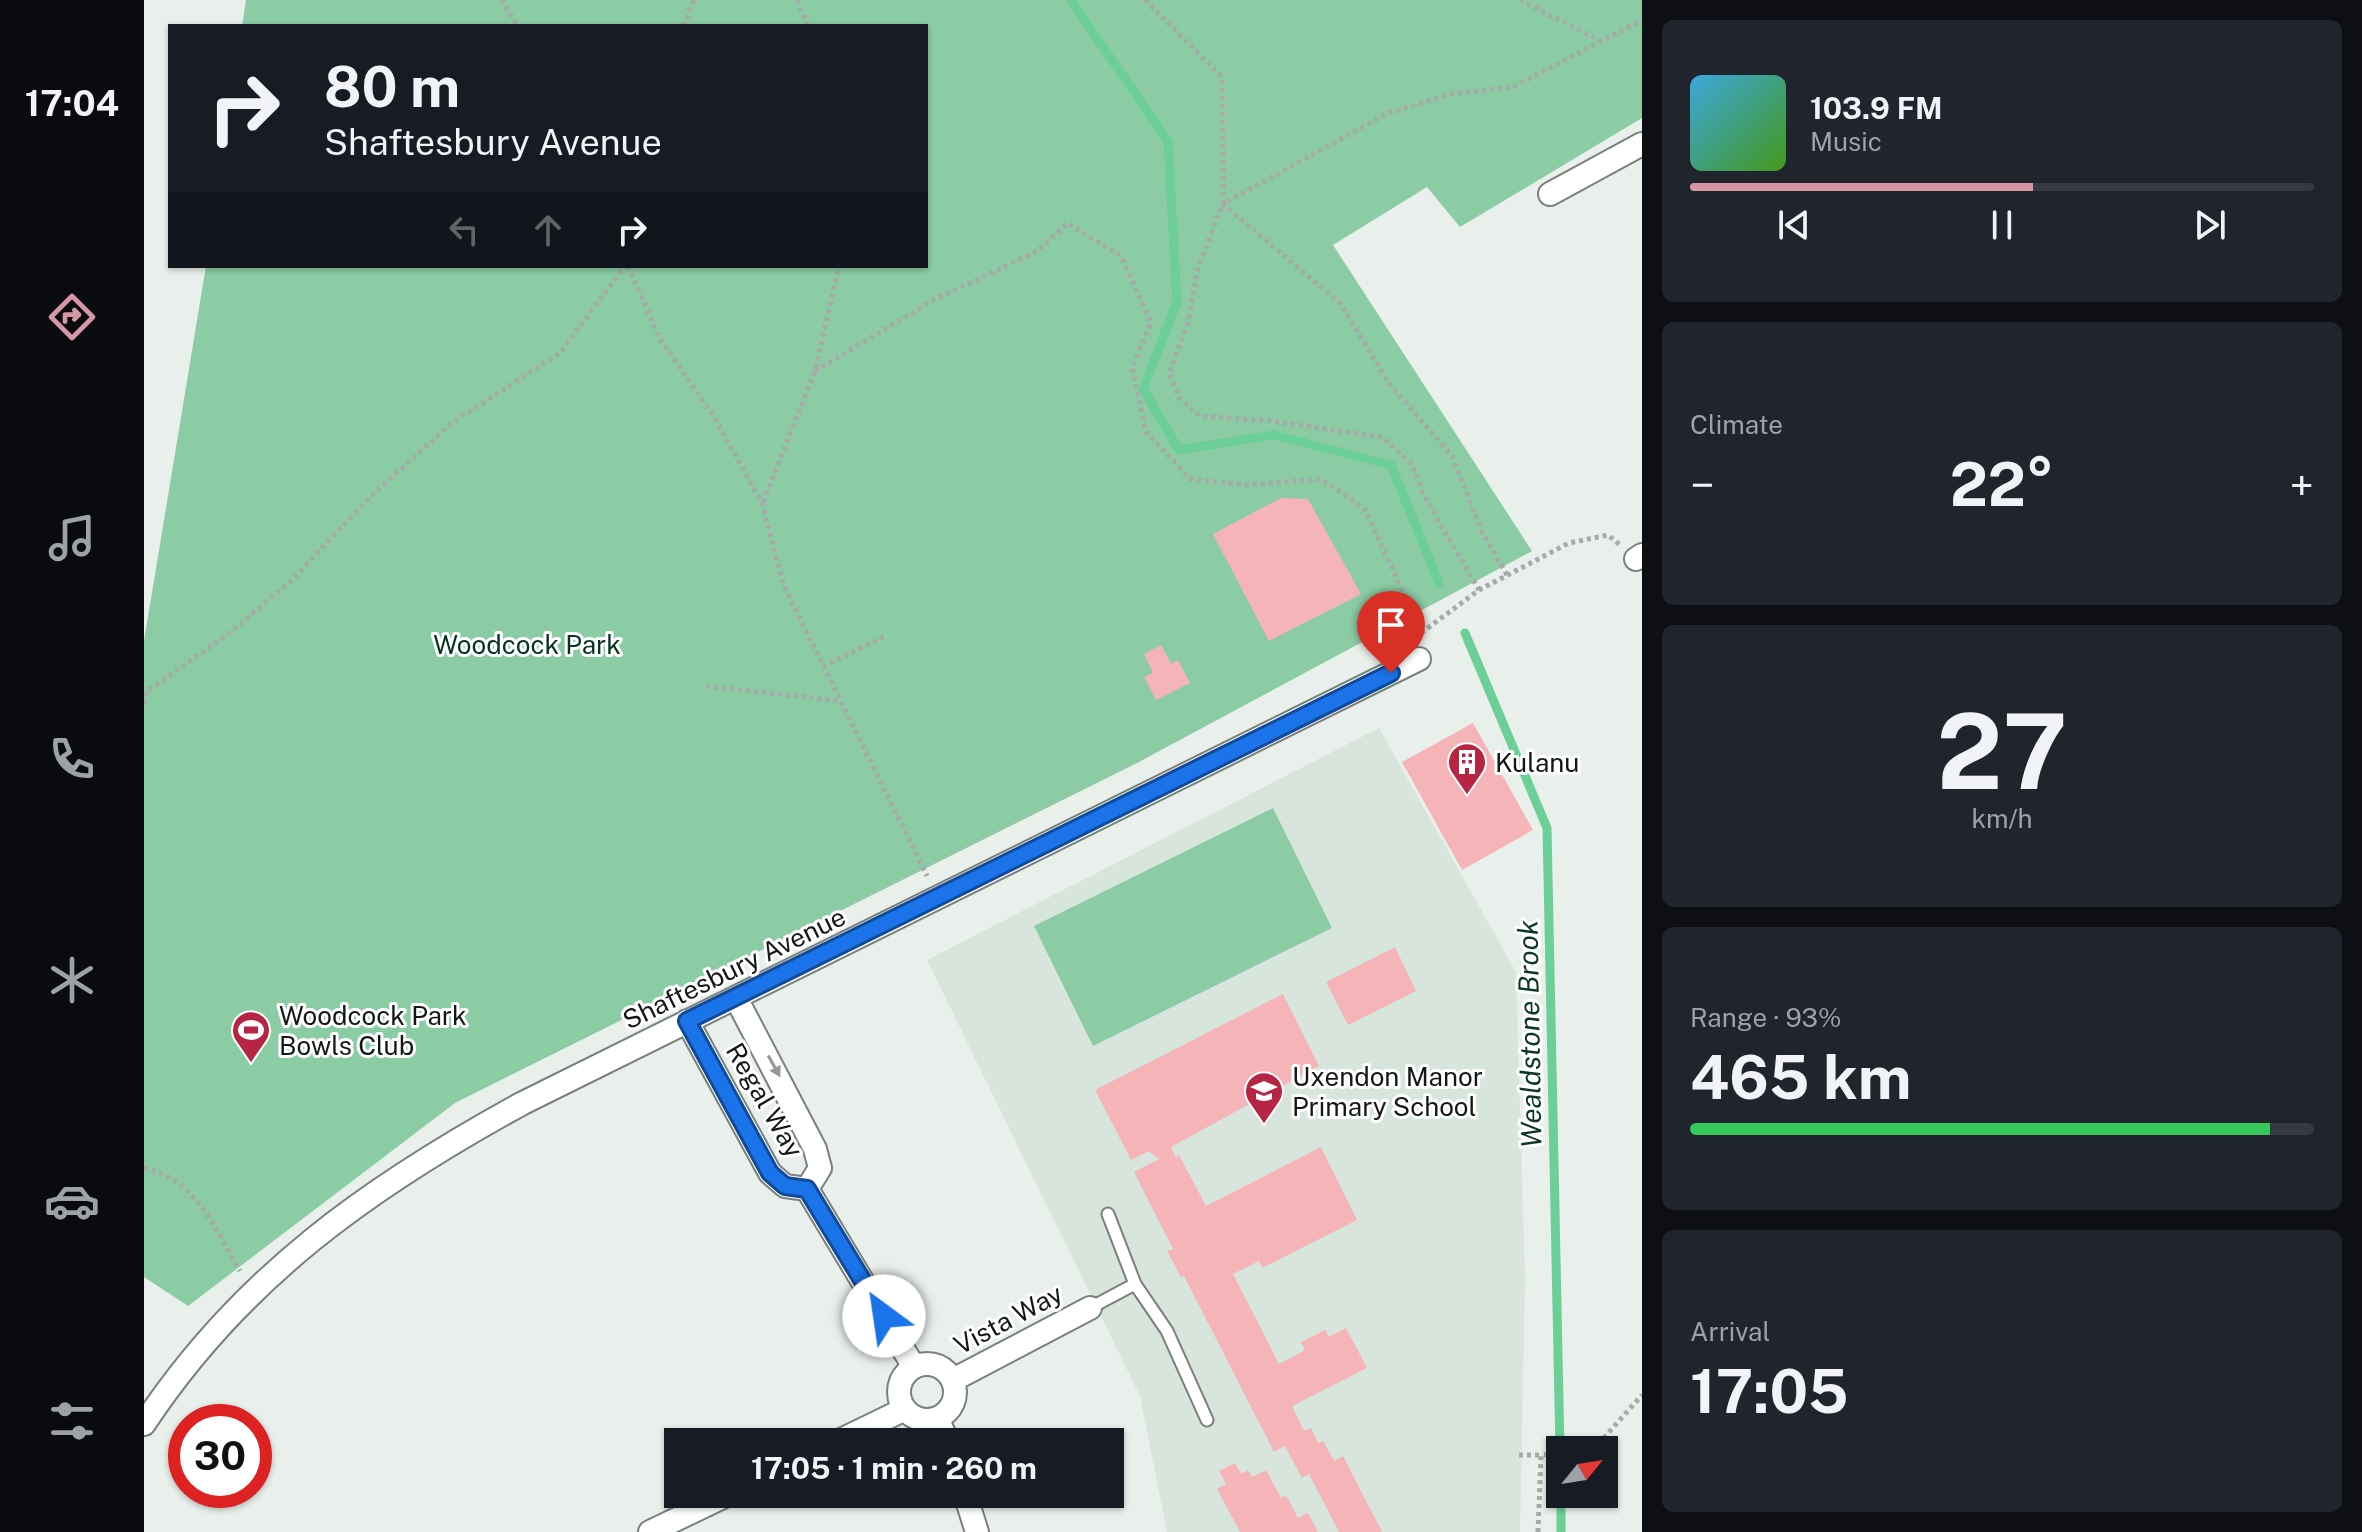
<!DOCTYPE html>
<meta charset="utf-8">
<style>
body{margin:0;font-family:"Public Sans",sans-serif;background:#20242c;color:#f1f3f6;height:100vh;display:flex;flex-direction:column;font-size:30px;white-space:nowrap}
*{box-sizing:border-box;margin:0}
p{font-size:26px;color:#9ea1a6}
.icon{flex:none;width:44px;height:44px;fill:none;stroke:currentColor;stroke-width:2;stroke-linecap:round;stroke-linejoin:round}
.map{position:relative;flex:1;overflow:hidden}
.drawer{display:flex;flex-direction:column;gap:20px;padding:20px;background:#0d0f14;width:720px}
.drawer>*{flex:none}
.hud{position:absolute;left:24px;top:24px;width:760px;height:244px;border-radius:0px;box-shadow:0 2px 6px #0004;background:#171b24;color:#f1f3f6;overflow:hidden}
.needle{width:52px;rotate:60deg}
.fabs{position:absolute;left:1402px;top:1436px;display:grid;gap:16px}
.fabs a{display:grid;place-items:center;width:72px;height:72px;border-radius:0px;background:#171b24;box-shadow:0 2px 6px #0004;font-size:40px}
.speed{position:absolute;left:24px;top:1404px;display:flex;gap:16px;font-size:40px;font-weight:700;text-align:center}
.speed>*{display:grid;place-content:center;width:104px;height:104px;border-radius:50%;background:#171b24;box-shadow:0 2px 6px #0004;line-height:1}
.speed .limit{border:12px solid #d22;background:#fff;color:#111}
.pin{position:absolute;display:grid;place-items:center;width:68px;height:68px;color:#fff;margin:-82px -34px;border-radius:50% 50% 50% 0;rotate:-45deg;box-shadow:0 0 8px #0007}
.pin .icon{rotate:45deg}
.me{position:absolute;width:88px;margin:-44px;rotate:329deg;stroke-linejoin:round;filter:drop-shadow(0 0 6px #0008)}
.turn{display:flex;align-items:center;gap:28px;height:168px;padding:0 24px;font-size:36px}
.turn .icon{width:104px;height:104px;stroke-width:2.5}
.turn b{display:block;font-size:56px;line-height:68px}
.lanes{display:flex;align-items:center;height:76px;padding:0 24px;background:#0003;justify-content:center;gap:40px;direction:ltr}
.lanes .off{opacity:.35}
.big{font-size:60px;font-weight:700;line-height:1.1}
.drawer .tile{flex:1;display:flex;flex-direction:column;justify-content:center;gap:12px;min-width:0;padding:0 28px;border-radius:12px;background:#20242c}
.drawer .dial{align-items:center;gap:0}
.dial b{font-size:104px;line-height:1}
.song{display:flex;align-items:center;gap:24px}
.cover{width:96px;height:96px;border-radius:12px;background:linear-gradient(135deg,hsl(200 70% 55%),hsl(100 70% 35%))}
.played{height:8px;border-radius:4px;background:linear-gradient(90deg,#d796a6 55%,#363941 55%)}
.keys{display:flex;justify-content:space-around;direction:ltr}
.heat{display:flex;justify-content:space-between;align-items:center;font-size:44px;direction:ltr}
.charge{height:12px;border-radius:6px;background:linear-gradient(90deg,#34c759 93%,#363941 0)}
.trip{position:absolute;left:520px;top:1428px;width:460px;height:80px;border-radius:0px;background:#171b24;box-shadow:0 2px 6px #0004;font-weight:700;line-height:80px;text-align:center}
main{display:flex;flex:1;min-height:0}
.tab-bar{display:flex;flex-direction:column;width:144px;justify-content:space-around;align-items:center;background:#090b0e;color:#9ea1a6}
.tab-bar .icon{width:56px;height:56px}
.tab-bar .active{color:#d796a6}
.tab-bar b{font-size:36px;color:#f1f3f6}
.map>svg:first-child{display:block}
.built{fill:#d7e5dc}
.green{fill:#8bcca5}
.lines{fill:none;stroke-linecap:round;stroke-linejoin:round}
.stream{stroke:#6ccf97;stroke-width:9}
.building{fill:#f4b4b8}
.service-casing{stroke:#7a807c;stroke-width:15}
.minor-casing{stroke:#7a807c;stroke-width:26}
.path{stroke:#a6aba7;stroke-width:5;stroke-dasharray:4 4;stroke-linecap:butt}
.service{stroke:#fff;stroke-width:11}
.minor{stroke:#fff;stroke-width:22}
.oneway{fill:#969796}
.route-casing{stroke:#114b97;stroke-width:20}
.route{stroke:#1a73e8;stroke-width:14}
.labels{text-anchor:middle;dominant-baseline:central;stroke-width:6;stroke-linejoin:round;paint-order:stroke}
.park-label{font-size:26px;fill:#06331d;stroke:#fff}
.poi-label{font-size:26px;fill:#151716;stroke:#fff;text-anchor:start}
.street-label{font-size:26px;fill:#151716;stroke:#fff}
.water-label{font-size:28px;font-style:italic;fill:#0c3822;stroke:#fff}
</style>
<main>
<nav class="tab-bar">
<b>17:04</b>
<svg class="icon active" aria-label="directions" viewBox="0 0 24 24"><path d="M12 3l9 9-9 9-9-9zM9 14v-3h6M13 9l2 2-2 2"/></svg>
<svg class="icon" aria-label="music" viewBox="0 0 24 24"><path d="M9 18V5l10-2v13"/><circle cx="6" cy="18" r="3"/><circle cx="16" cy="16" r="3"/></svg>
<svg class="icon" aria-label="phone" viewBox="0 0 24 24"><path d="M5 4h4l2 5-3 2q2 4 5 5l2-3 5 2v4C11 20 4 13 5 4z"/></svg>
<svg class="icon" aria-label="climate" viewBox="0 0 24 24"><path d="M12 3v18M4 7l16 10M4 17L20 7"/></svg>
<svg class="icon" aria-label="car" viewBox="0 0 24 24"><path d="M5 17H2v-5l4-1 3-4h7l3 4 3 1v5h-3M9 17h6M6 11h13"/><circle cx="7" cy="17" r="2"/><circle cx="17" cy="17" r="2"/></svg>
<svg class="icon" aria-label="filters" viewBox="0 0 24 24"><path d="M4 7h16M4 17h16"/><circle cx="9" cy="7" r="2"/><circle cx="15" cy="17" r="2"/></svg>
</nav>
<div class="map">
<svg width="1498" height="1532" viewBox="0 0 1498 1532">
<rect width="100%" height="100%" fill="#e9efeb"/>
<!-- built -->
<path class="built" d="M1235,728L1372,972L1381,1279L1376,1532H1023L996,1396L783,960Z"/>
<!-- green -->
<path class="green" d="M102,0H1498V118L1316,227L1283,187L1189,245L1388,551L993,763L311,1103L44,1306L0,1277V641L62,266H782V26H98Z
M1129,808L1188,928L949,1046L890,926Z"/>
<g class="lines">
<!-- stream -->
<path class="stream" d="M927,0L1024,142L1033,302L999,389L1035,450L1130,435L1247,465L1295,583
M1321,633L1403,828L1416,1450
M1417,1494V1532"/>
</g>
<!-- building -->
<path class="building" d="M1137,498L1164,499L1217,594L1125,641L1069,534Z
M1017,645L1027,664L1034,660L1046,683L1012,700L1000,677L1009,673L1000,654Z
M1329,723L1389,830L1318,870L1258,762Z
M1251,947L1272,991L1204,1025L1182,982Z
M1139,994L1175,1066L1027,1147L1032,1157L1035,1155L1062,1206L1177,1147L1213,1220L1118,1268L1115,1261L1089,1274L1135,1364L1161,1350L1157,1342L1181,1330L1185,1337L1202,1328L1223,1368L1148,1406L1160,1431L1167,1428L1174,1443L1179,1441L1190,1461L1199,1456L1238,1532H1195L1165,1474L1158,1478L1141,1446L1130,1452L1040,1276L1037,1277L1023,1251L1029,1249L990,1172L1015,1159L1005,1151L987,1160L951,1090Z
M1091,1463L1097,1474L1104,1470L1108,1477L1122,1470L1137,1498L1142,1495L1154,1518L1164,1513L1174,1532H1096L1073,1489L1082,1484L1075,1471Z"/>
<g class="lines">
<!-- service casing -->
<g class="service-casing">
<path id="service" d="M964,1214L991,1284
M946,1308L991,1284L1023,1331L1063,1420"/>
</g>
<!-- minor casing -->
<g class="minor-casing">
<path id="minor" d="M1406,194L1498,144
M1492,559L1498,555
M543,1021L626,1173L641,1186L663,1189L676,1168L671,1149L592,998
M663,1189L770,1367
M755 1392a28 28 0 1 1 56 0a28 28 0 1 1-56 0Z
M809,1380L946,1308
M793,1418L804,1442
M0,1424C97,1277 227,1186 379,1103L1275,659
M693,1442L761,1409
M821,1494L833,1532
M506,1532L585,1494"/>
</g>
<!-- path -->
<path class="path" d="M357,0L374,26
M653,0L664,26
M1001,0L1078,77L1079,204L1054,267L1044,323L1025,373L1035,398L1056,416L1127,421L1238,437L1268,464L1280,496L1335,590
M1376,0L1457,41
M539,26L550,0
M484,266L516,339L567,412L618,503L640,586L783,876
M671,371L790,300L893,251L924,223L977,256L1007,322L988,368L1002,432L1046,479L1102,485L1177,479L1220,508L1277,630
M619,502L671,371L695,266
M1363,575L1338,532L1308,456L1244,382L1197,304L1079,204L1242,114L1306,94L1369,87L1498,20
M1277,633L1335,590L1425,543L1464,535L1476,545
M679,667L743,635
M562,686L695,701
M0,704L2,692L88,631L149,579L227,496L308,423L416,353L481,266
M0,1168C51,1178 72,1230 96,1271
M1449,1450L1498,1395
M1375,1455H1397
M1394,1532L1397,1455L1416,1454"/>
<!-- service -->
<use href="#service" class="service"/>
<!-- minor -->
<use href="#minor" class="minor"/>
</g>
<!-- one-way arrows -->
<defs><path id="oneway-solid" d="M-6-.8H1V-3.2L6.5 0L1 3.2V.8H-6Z" transform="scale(2)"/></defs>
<use class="oneway" href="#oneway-solid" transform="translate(630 1066) rotate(61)"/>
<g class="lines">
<!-- route casing -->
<g class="route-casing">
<path id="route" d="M740,1316L663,1189L641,1186L626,1173L543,1021L1247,673"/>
</g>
<!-- route -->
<use href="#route" class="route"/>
</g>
<!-- icons -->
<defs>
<g id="building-pin" transform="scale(2)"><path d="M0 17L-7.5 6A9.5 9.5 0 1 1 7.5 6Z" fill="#b72544" stroke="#fff"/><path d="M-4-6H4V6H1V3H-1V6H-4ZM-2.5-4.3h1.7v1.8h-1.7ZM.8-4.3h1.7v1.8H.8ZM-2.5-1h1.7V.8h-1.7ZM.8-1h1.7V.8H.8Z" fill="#fff"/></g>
<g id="stadium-pin" transform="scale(2)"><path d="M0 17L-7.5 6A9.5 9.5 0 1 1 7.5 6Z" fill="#b72544" stroke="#fff"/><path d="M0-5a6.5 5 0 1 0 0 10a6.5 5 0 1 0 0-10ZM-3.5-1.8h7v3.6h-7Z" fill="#fff"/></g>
<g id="school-pin" transform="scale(2)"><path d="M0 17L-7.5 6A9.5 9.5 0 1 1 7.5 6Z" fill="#b72544" stroke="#fff"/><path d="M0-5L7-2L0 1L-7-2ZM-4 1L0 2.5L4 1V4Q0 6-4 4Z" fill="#fff"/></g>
</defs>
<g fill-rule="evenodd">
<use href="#building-pin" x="1323" y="762"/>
<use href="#stadium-pin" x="107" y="1030"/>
<use href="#school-pin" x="1120" y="1091"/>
</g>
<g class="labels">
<!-- park labels -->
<g class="park-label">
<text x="383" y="644">Woodcock Park</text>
</g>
<!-- poi labels -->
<g class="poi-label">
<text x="1351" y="762">Kulanu</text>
<text x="135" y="1015">Woodcock Park<tspan x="135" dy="30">Bowls Club</tspan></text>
<text x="1148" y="1076">Uxendon Manor<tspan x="1148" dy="30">Primary School</tspan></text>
</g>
<!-- street labels -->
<g class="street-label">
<text transform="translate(590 968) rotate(-26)">Shaftesbury Avenue</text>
<text transform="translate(621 1100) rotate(60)">Regal Way</text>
<text transform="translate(864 1319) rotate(-28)">Vista Way</text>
</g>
<!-- water labels -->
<g class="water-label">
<text transform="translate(1385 1034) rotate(-91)">Wealdstone Brook</text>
</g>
</g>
</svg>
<div class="fabs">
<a><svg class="needle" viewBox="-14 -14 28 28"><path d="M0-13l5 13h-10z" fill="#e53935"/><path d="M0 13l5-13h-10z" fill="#9ea1a6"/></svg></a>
</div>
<div class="speed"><div class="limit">30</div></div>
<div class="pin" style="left:1247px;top:673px;background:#d93025"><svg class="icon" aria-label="arrive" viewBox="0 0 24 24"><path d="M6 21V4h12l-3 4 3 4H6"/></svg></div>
<svg class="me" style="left:740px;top:1316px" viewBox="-20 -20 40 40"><circle r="19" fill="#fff"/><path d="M0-13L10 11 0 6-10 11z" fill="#1a73e8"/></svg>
<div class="trip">17:05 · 1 min · 260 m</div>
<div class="hud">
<div class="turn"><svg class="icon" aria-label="right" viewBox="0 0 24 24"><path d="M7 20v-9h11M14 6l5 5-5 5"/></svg><div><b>80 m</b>Shaftesbury Avenue</div></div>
<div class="lanes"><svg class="icon off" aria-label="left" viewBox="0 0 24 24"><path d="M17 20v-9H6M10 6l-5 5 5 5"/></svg><svg class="icon off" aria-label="ahead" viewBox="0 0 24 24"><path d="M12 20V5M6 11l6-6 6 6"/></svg><svg class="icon" aria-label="right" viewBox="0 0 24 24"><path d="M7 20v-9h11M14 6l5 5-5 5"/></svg></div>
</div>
</div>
<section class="drawer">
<div class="tile">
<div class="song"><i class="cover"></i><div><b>103.9 FM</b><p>Music</p></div></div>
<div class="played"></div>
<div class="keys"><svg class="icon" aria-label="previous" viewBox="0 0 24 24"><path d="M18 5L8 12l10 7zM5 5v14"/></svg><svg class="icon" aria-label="pause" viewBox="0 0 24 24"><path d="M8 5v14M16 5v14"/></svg><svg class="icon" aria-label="next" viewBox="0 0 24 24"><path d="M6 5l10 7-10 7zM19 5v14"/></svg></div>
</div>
<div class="tile"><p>Climate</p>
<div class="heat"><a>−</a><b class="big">22°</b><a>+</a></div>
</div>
<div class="tile dial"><b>27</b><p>km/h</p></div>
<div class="tile"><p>Range · 93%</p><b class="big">465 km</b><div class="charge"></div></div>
<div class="tile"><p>Arrival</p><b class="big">17:05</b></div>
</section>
</main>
